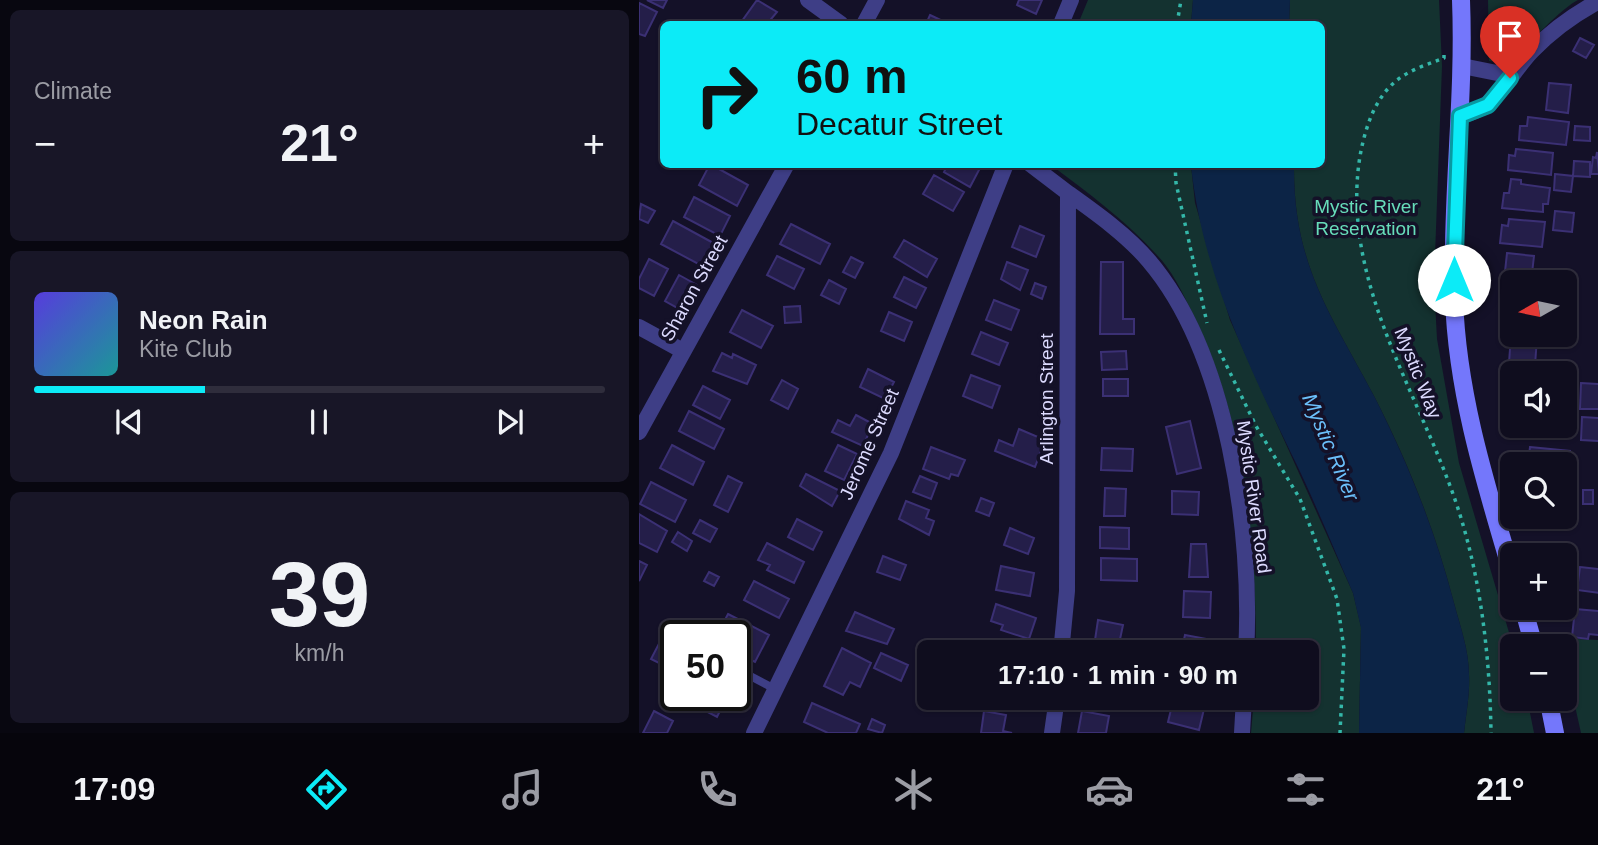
<!DOCTYPE html>
<meta charset="utf-8">
<style>
body{margin:0;font-family:Arial,sans-serif;background:#181627;color:#f1f3f6;height:100vh;display:flex;flex-direction:column;font-size:26px;white-space:nowrap}
*{box-sizing:border-box;margin:0}
p{font-size:23px;color:#9b9ca4}
.icon{flex:none;width:38px;height:38px;fill:none;stroke:currentColor;stroke-width:2;stroke-linecap:round;stroke-linejoin:round}
.map{position:relative;flex:1;overflow:hidden}
.drawer{display:flex;flex-direction:column;gap:10px;padding:10px;background:#080710;width:639px}
.drawer>*{flex:none}
.banner{position:absolute;left:21px;top:21px;width:665px;height:147px;border-radius:10px;box-shadow:0 2px 5px #0004,0 0 0 2px #2f2d3c;background:#0cebf7;color:#111;overflow:hidden}
.needle{width:46px;rotate:261deg}
.tools{position:absolute;left:861px;top:270px;display:grid;gap:14px}
.tools a{display:grid;place-items:center;width:77px;height:77px;border-radius:10px;background:#0f0d1e;box-shadow:0 2px 5px #0004,0 0 0 2px #2f2d3c;font-size:35px}
.speed{position:absolute;left:21px;top:620px;display:flex;gap:14px;font-size:35px;font-weight:700;text-align:center}
.speed>*{display:grid;place-content:center;width:91px;height:91px;border-radius:50%;background:#0f0d1e;box-shadow:0 2px 5px #0004,0 0 0 2px #2f2d3c;line-height:1}
.speed .limit{border:4px solid #111;border-radius:10px;background:#fff;color:#111}
.pin{position:absolute;display:grid;place-items:center;width:60px;height:60px;color:#fff;margin:-72px -30px;border-radius:50% 50% 50% 0;rotate:-45deg;box-shadow:0 0 7px #0007}
.pin .icon{rotate:45deg}
.me{position:absolute;width:77px;margin:-38px;rotate:0deg;stroke-linejoin:round;filter:drop-shadow(0 0 5px #0008)}
.turn{display:flex;align-items:center;gap:24px;height:147px;padding:0 21px;font-size:32px}
.turn .icon{width:91px;height:91px;stroke-width:2.5}
.turn b{display:block;font-size:49px;line-height:60px}
.big{font-size:52px;font-weight:700;line-height:1.1}
.drawer .tile{flex:1;display:flex;flex-direction:column;justify-content:center;gap:10px;min-width:0;padding:0 24px;border-radius:10px;background:#181627}
.drawer .dial{align-items:center;gap:0}
.dial b{font-size:91px;line-height:1}
.song{display:flex;align-items:center;gap:21px}
.cover{width:84px;height:84px;border-radius:10px;background:linear-gradient(135deg,hsl(250 70% 55%),hsl(180 70% 35%))}
.played{height:7px;border-radius:4px;background:linear-gradient(90deg,#0cebf7 30%,#2f2d3c 30%)}
.keys{display:flex;justify-content:space-around;direction:ltr}
.heat{display:flex;justify-content:space-between;align-items:center;font-size:38px;direction:ltr}
.trip{position:absolute;left:278px;top:640px;width:402px;height:70px;border-radius:10px;background:#0f0d1e;box-shadow:0 2px 5px #0004,0 0 0 2px #2f2d3c;font-weight:700;line-height:70px;text-align:center}
.menu{display:flex;height:112px;justify-content:space-around;align-items:center;background:#06050c;color:#9b9ca4}
.menu .icon{width:49px;height:49px}
.menu .active{color:#0cebf7}
.menu b{font-size:32px;color:#f1f3f6}
main{display:flex;flex:1;min-height:0}
.map>svg:first-child{display:block}
.green{fill:#143230}
.water{fill:#0c2446}
.building{fill:#241e49;stroke:#3b3074;stroke-width:2}
.lines{fill:none;stroke-linecap:round;stroke-linejoin:round}
.path{stroke:#34b7a9;stroke-width:3.5;stroke-dasharray:3.5 5;stroke-linecap:butt}
.service{stroke:#3e3e86;stroke-width:8}
.minor{stroke:#3e3e86;stroke-width:16}
.secondary{stroke:#7477fb;stroke-width:18}
.route-casing{stroke:#0899a1;stroke-width:18}
.route{stroke:#0cebf7;stroke-width:12}
.labels{text-anchor:middle;dominant-baseline:central;stroke-width:7;stroke-linejoin:round;paint-order:stroke}
.park-label{font-size:19px;fill:#67ddba;stroke:#141128}
.street-label{font-size:19px;fill:#dcdafe;stroke:#141128}
.water-label{font-size:21px;font-style:italic;fill:#6bbffa;stroke:#141128}
</style>
<main>
<section class="drawer">
<div class="tile"><p>Climate</p>
<div class="heat"><a>−</a><b class="big">21°</b><a>+</a></div>
</div>
<div class="tile">
<div class="song"><i class="cover"></i><div><b>Neon Rain</b><p>Kite Club</p></div></div>
<div class="played"></div>
<div class="keys"><svg class="icon" aria-label="previous" viewBox="0 0 24 24"><path d="M18 5L8 12l10 7zM5 5v14"/></svg><svg class="icon" aria-label="pause" viewBox="0 0 24 24"><path d="M8 5v14M16 5v14"/></svg><svg class="icon" aria-label="next" viewBox="0 0 24 24"><path d="M6 5l10 7-10 7zM19 5v14"/></svg></div>
</div>
<div class="tile dial"><b>39</b><p>km/h</p></div>
</section>
<div class="map">
<svg width="960" height="733" viewBox="0 0 960 733">
<rect width="100%" height="100%" fill="#141128"/>
<!-- green -->
<path class="green" d="M449,0H554L552,24H439Z
M651,0H800L803,66L795,283L798,339L820,463L874,646L873,698H888L895,733H825C827,714 831,694 830,675C830,650 821,626 815,603C796,530 769,462 735,396C691,313 654,264 655,165L682,164V24H650Z
M849,0H939C912,14 879,65 850,61Z
M412,165H552L556,203L591,320L714,593L722,627L720,733H612L615,698H668V653H617C617,537 605,416 553,312C543,292 533,270 517,254C486,220 448,192 412,165Z
M919,638L959,640V733H942L926,661V646H921Z"/>
<!-- water -->
<path class="water" d="M554,0H651L650,24H552Z
M552,165H655C654,264 691,313 735,396C769,463 796,530 815,603C821,626 830,650 830,675C831,694 827,714 825,733H720L722,628L714,593C693,545 674,497 651,451C607,361 562,266 552,165Z"/>
<!-- building -->
<path class="building" d="M8,0H28L24,8Z
M118,0L138,12L128,24H109L103,21Z
M380,0H403L397,14L378,5Z
M0,3L18,12L6,36L0,34Z
M291,15L310,24H287Z
M941,38L955,45L947,58L934,51Z
M910,83L932,85L929,113L907,110Z
M889,117L930,122L927,145L880,140L881,126H888Z
M936,126L951,127V141L935,140Z
M877,149L914,153L912,175L869,170L870,155L876,156Z
M958,152L960,174H952L954,157L957,158Z
M935,161L951,162V177L934,176Z
M71,164L109,185L98,206L60,185Z
M309,164H336L341,168L331,187L305,172Z
M916,174L934,176L932,192L915,190Z
M295,175L325,192L314,211L284,194Z
M872,179L882,180V184L911,188L909,204H904V212L863,208L865,193H870Z
M55,197L91,216L81,236L45,217Z
M2,204L16,211L9,223L0,219Z
M916,211L935,213L933,232L914,230Z
M870,219L906,222L903,247L861,243L863,225L869,226Z
M34,221L78,245L65,267L22,244Z
M152,224L191,244L181,264L141,244Z
M381,226L405,236L397,257L373,247Z
M265,240L298,259L288,277L255,257Z
M868,253L895,256L892,282L865,281Z
M138,256L165,269L155,289L128,275Z
M212,257L224,263L216,278L204,272Z
M10,259L29,269L15,296L0,288V279Z
M368,262L389,270L381,290L362,279Z
M462,262H484V319H495V334H461Z
M40,275L58,285L53,302L49,300L44,311L26,301Z
M265,277L287,288L277,308L255,297Z
M190,280L207,289L200,304L182,295Z
M396,283L407,287L403,299L392,294Z
M864,292H873V324H864Z
M355,300L380,310L372,330L347,320Z
M161,306L162,322L146,323L145,307Z
M103,310L134,326L122,348L91,332Z
M250,312L273,322L265,341L242,331Z
M342,332L369,343L360,365L333,354Z
M872,335L898,338L896,365L870,363Z
M487,351L488,369L463,370L462,352Z
M83,353L93,358L94,354L117,365L108,384L74,371Z
M229,369L255,382L246,399L221,387Z
M332,375L361,386L353,408L324,396Z
M464,379H489V396H464Z
M143,380L159,389L149,409L132,400Z
M942,383L960,384V409H941Z
M64,386L91,400L81,419L54,405Z
M50,411L85,429L75,449L40,431Z
M217,415L234,424L224,446L193,432L199,420L211,426Z
M943,417L960,418V441L942,440Z
M551,421L562,468L538,474L527,427Z
M877,425H917V437H881L882,426Z
M380,429L406,440L396,467L356,451L360,440L374,446Z
M33,445L65,462L54,485L21,468Z
M199,445L218,454L205,480L186,471Z
M292,447L326,460L319,476L312,474L310,479L284,469Z
M891,447L931,451L928,474L926,464H889Z
M463,448L494,449L493,471L462,470Z
M167,474L201,491L193,506L161,486Z
M89,476L103,483L89,512L75,505Z
M281,476L298,483L292,499L274,492Z
M12,482L47,500L36,522L1,504Z
M466,488L487,489L486,516H465Z
M944,490H954V504H944Z
M533,491L560,492L559,515L533,514Z
M926,497L929,519L905,522L904,516H926Z
M342,498L355,503L350,516L337,511Z
M267,501L290,510L287,518L295,521L290,535L260,519Z
M0,514L28,531L18,552L0,543Z
M158,519L183,532L174,550L149,537Z
M61,520L78,529L71,542L54,533Z
M461,527L490,528V549L461,548Z
M371,528L395,538L389,554L365,545Z
M39,532L53,541L48,551L33,542Z
M128,543L165,562L155,583L128,570L131,565L119,560Z
M552,544H567L569,577H550Z
M244,556L267,565L261,580L238,572Z
M462,558L498,559V581L462,580Z
M0,561L8,565L0,581Z
M362,566L395,573L391,596L357,590Z
M941,567L960,569V593L938,590Z
M70,572L80,577L75,586L65,581Z
M115,581L150,599L140,618L105,600Z
M545,591L572,592L571,618L544,617Z
M357,604L397,618L390,639L362,630L364,625L352,621Z
M936,609L960,611V635L950,634L949,639L933,637Z
M216,612L255,629L248,644L207,631Z
M89,614L130,635L116,662L106,657L110,649L96,641V635L79,633Z
M459,620L484,625L480,644L456,640Z
M25,634L37,640V649L28,667L12,659Z
M546,635L573,640L570,653H542Z
M203,648L232,663L221,687L211,682L204,695L185,686Z
M242,653L269,665L262,681L235,668Z
M96,675L108,681L97,702L84,695H96Z
M68,695L86,701L78,717L61,708Z
M446,698H483L480,710L445,704Z
M534,701L565,709L560,730L529,722Z
M173,703L221,724L217,733H189L165,722Z
M15,711L34,721L28,733H4Z
M345,711L367,715L364,731L373,733H342Z
M443,711L470,716L467,733H439Z
M233,719L246,725L243,733L229,729Z"/>
<g class="lines">
<!-- path -->
<path class="path" d="M538,24L542,0
M805,55V58C789,64 770,70 757,81C735,99 726,129 721,156C700,285 786,400 822,518C843,587 851,662 852,733
M536,164L537,183L568,323
M580,350L617,426L661,499L698,599L705,649L701,733"/>
<!-- service -->
<path class="service" d="M96,668L136,689"/>
<!-- minor -->
<path class="minor" d="M169,0L202,24
M225,24L238,0
M422,24L432,0
M823,66L858,73L880,64
M821,116C858,109 869,76 893,51C913,30 934,15 960,1
M391,164L429,193L428,591L422,653
M429,193C457,213 488,235 510,261C589,354 614,534 607,653
M0,327L44,351
M0,432L148,164
M115,733L252,453L367,164
M413,733L418,698
M603,733L605,698"/>
<!-- secondary -->
<path class="secondary" d="M822,0C826,99 812,198 815,298C818,393 846,482 873,573
M884,607L895,646
M909,698L916,733"/>
</g>
<g class="lines">
<!-- route casing -->
<g class="route-casing">
<path id="route" d="M815,280L821,116L849,105L871,78"/>
</g>
<!-- route -->
<use href="#route" class="route"/>
</g>
<g class="labels">
<!-- park labels -->
<g class="park-label">
<text x="727" y="206">Mystic River<tspan x="727" dy="22">Reservation</tspan></text>
</g>
<!-- street labels -->
<g class="street-label">
<text transform="translate(55 288) rotate(-61)">Sharon Street</text>
<text transform="translate(779 373) rotate(68)">Mystic Way</text>
<text transform="translate(407 399) rotate(-90)">Arlington Street</text>
<text transform="translate(230 444) rotate(-66)">Jerome Street</text>
<text transform="translate(615 497) rotate(82)">Mystic River Road</text>
</g>
<!-- water labels -->
<g class="water-label">
<text transform="translate(692 447) rotate(67)">Mystic River</text>
</g>
</g>
</svg>
<div class="tools">
<a><svg class="needle" viewBox="-14 -14 28 28"><path d="M0-13l5 13h-10z" fill="#e53935"/><path d="M0 13l5-13h-10z" fill="#9b9ca4"/></svg></a>
<a><svg class="icon" aria-label="sound" viewBox="0 0 24 24"><path d="M4 9h4l5-4v14l-5-4H4zM17 9q2 3 0 6"/></svg></a>
<a><svg class="icon" aria-label="search" viewBox="0 0 24 24"><circle cx="10" cy="10" r="6"/><path d="M15 15l6 6"/></svg></a>
<a>+</a>
<a>−</a>
</div>
<div class="speed"><div class="limit">50</div></div>
<div class="pin" style="left:871px;top:78px;background:#d93025"><svg class="icon" aria-label="arrive" viewBox="0 0 24 24"><path d="M6 21V4h12l-3 4 3 4H6"/></svg></div>
<svg class="me" style="left:815px;top:280px" viewBox="-20 -20 40 40"><circle r="19" fill="#fff"/><path d="M0-13L10 11 0 6-10 11z" fill="#0cebf7"/></svg>
<div class="trip">17:10 · 1 min · 90 m</div>
<div class="banner">
<div class="turn"><svg class="icon" aria-label="right" viewBox="0 0 24 24"><path d="M7 20v-9h11M14 6l5 5-5 5"/></svg><div><b>60 m</b>Decatur Street</div></div>
</div>
</div>
</main>
<nav class="menu">
<b>17:09</b>
<svg class="icon active" aria-label="directions" viewBox="0 0 24 24"><path d="M12 3l9 9-9 9-9-9zM9 14v-3h6M13 9l2 2-2 2"/></svg>
<svg class="icon" aria-label="music" viewBox="0 0 24 24"><path d="M9 18V5l10-2v13"/><circle cx="6" cy="18" r="3"/><circle cx="16" cy="16" r="3"/></svg>
<svg class="icon" aria-label="phone" viewBox="0 0 24 24"><path d="M5 4h4l2 5-3 2q2 4 5 5l2-3 5 2v4C11 20 4 13 5 4z"/></svg>
<svg class="icon" aria-label="climate" viewBox="0 0 24 24"><path d="M12 3v18M4 7l16 10M4 17L20 7"/></svg>
<svg class="icon" aria-label="car" viewBox="0 0 24 24"><path d="M5 17H2v-5l4-1 3-4h7l3 4 3 1v5h-3M9 17h6M6 11h13"/><circle cx="7" cy="17" r="2"/><circle cx="17" cy="17" r="2"/></svg>
<svg class="icon" aria-label="filters" viewBox="0 0 24 24"><path d="M4 7h16M4 17h16"/><circle cx="9" cy="7" r="2"/><circle cx="15" cy="17" r="2"/></svg>
<b>21°</b>
</nav>
